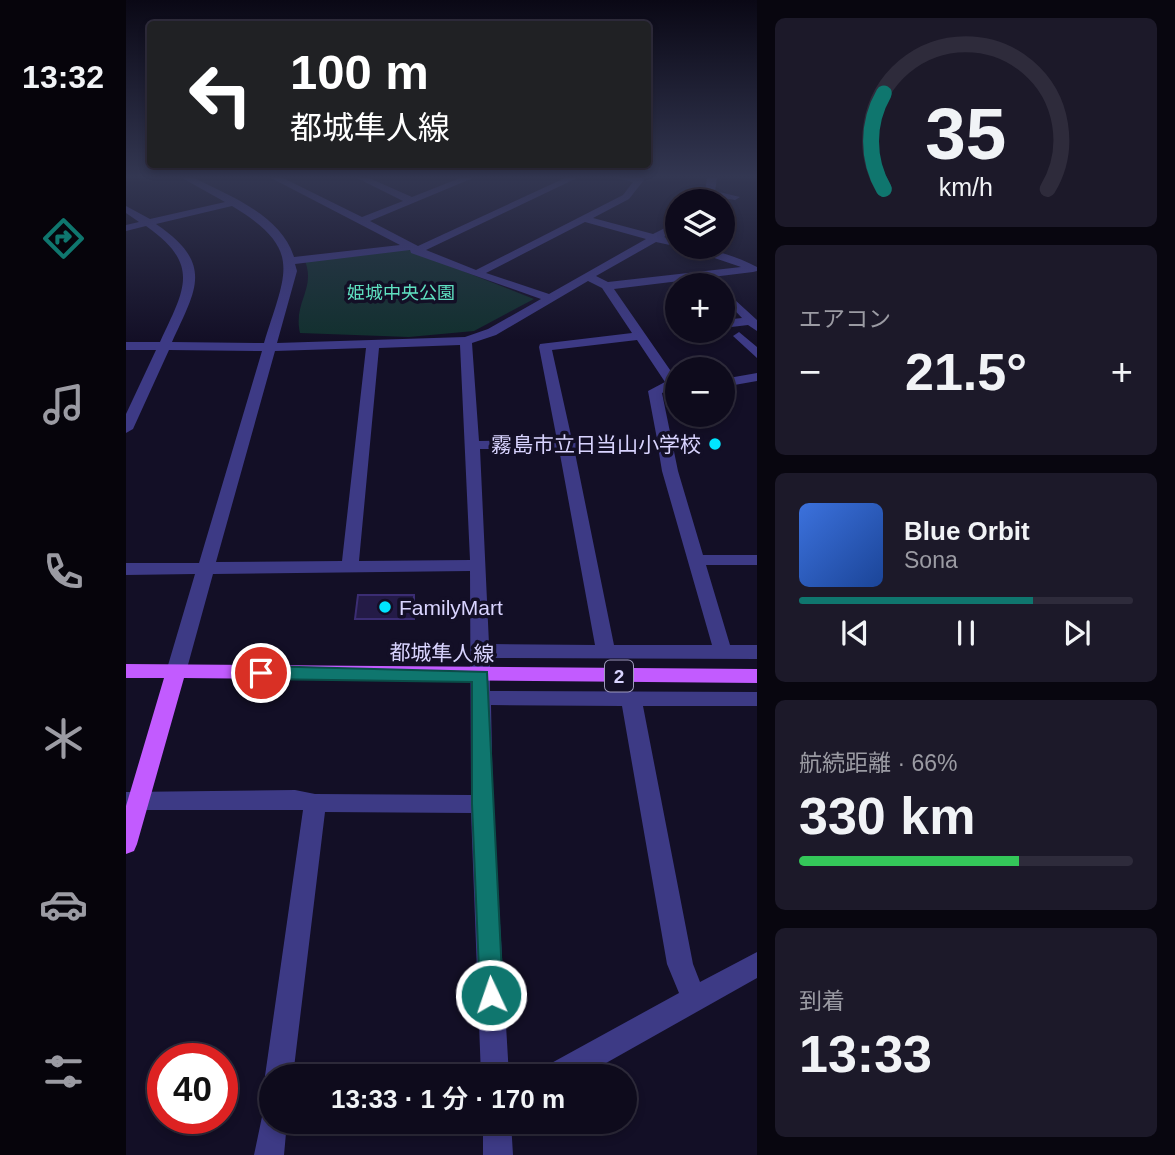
<!DOCTYPE html>
<html lang="ja">
<meta charset="utf-8">
<style>
body{margin:0;font-family:Arial,"Noto Sans JP",sans-serif;background:#1c1929;color:#f1f3f6;height:100vh;display:flex;flex-direction:column;font-size:26px;white-space:nowrap}
*{box-sizing:border-box;margin:0}
p{font-size:23px;color:#9b9ba3}
.icon{flex:none;width:38px;height:38px;fill:none;stroke:currentColor;stroke-width:2;stroke-linecap:round;stroke-linejoin:round}
.map{position:relative;flex:1;overflow:hidden}
.details{display:flex;flex-direction:column;gap:18px;padding:18px;background:#08060f;width:418px}
.details>*{flex:none}
.top-card{position:absolute;left:21px;top:21px;width:504px;height:147px;border-radius:7px;box-shadow:0 4px 10px #0003,0 0 0 2px #2e2b3b;background:#202124;color:#fff;overflow:hidden}
.fabs{position:absolute;left:539px;top:189px;display:grid;gap:14px}
.fabs a{display:grid;place-items:center;width:70px;height:70px;border-radius:50%;background:#0e0b1c;box-shadow:0 4px 10px #0003,0 0 0 2px #2e2b3b;font-size:35px}
.speed{position:absolute;left:21px;top:1043px;display:flex;gap:14px;font-size:35px;font-weight:700;text-align:center}
.speed>*{display:grid;place-content:center;width:91px;height:91px;border-radius:50%;background:#0e0b1c;box-shadow:0 4px 10px #0003,0 0 0 2px #2e2b3b;line-height:1}
.speed .limit{border:10px solid #d22;background:#fff;color:#111}
.pin{position:absolute;display:grid;place-items:center;width:60px;height:60px;color:#fff;margin:-30px;border:4px solid #fff;border-radius:50%;box-shadow:0 2px 7px #0007}
.me{position:absolute;width:77px;margin:-38px;rotate:357deg;stroke-linejoin:round;filter:drop-shadow(0 0 5px #0008)}
.turn{display:flex;align-items:center;gap:24px;height:147px;padding:0 28px;font-size:32px}
.turn .icon{width:91px;height:91px;stroke-width:2.5}
.turn b{display:block;font-size:49px;line-height:60px}
.big{font-size:52px;font-weight:600;line-height:1.1}
.details .widget{flex:1;display:flex;flex-direction:column;justify-content:center;gap:10px;min-width:0;padding:0 24px;border-radius:10px;background:#1c1929}
.details .dial{align-items:center;gap:0}
.dial svg{height:182px;overflow:visible;fill:none;stroke:#2e2b3b;stroke-width:7;stroke-linecap:round;text-anchor:middle}
.dial text{fill:#f1f3f6;stroke:none}
.song{display:flex;align-items:center;gap:21px}
.cover{width:84px;height:84px;border-radius:10px;background:linear-gradient(135deg,hsl(220 70% 55%),hsl(220 70% 35%))}
.played{height:7px;border-radius:4px;background:linear-gradient(90deg,#0f766e 70%,#2e2b3b 70%)}
.keys{display:flex;justify-content:space-around;direction:ltr}
.heat{display:flex;justify-content:space-between;align-items:center;font-size:38px;direction:ltr}
.charge{height:10px;border-radius:5px;background:linear-gradient(90deg,#34c759 66%,#2e2b3b 0)}
.trip{position:absolute;left:133px;top:1064px;width:378px;height:70px;border-radius:35px;background:#0e0b1c;box-shadow:0 4px 10px #0003,0 0 0 2px #2e2b3b;font-weight:600;line-height:70px;text-align:center}
main{display:flex;flex:1;min-height:0}
.dock{display:flex;flex-direction:column;width:126px;justify-content:space-around;align-items:center;background:#06040b;color:#9b9ba3}
.dock .icon{width:49px;height:49px}
.dock .on{color:#0f766e}
.dock b{font-size:32px;color:#f1f3f6}
.map>svg:first-child{display:block}
.green{fill:#12302f}
.building{fill:#241b47;stroke:#3b2d73;stroke-width:2}
.lines{fill:none;stroke-linecap:round;stroke-linejoin:round}
.minor{fill:#3d3a85;fill-rule:evenodd}
.major{fill:#c25bff;fill-rule:evenodd}
.route{fill:#0f766e;stroke:#0a4d48;stroke-width:2}
.poi-dot{fill:#00e5ff;stroke:#130f26;stroke-width:2.5}
.labels{text-anchor:middle;dominant-baseline:central;stroke-width:7;stroke-linejoin:round;paint-order:stroke}
.far-park-label{font-size:18px;fill:#5fe0c0;stroke:#130f26}
.shield{fill:#130f26;stroke:#9e99be;stroke-width:2}
.shield-label{font-size:19px;font-weight:bold;fill:#d9d4ff}
.poi-label{font-size:21px;fill:#d9d4ff;stroke:#130f26;text-anchor:end}
.street-label{font-size:21px;fill:#d9d4ff;stroke:#130f26}
</style>
<main>
<nav class="dock">
<b>13:32</b>
<svg class="icon on" aria-label="directions" viewBox="0 0 24 24"><path d="M12 3l9 9-9 9-9-9zM9 14v-3h6M13 9l2 2-2 2"/></svg>
<svg class="icon" aria-label="music" viewBox="0 0 24 24"><path d="M9 18V5l10-2v13"/><circle cx="6" cy="18" r="3"/><circle cx="16" cy="16" r="3"/></svg>
<svg class="icon" aria-label="phone" viewBox="0 0 24 24"><path d="M5 4h4l2 5-3 2q2 4 5 5l2-3 5 2v4C11 20 4 13 5 4z"/></svg>
<svg class="icon" aria-label="climate" viewBox="0 0 24 24"><path d="M12 3v18M4 7l16 10M4 17L20 7"/></svg>
<svg class="icon" aria-label="car" viewBox="0 0 24 24"><path d="M5 17H2v-5l4-1 3-4h7l3 4 3 1v5h-3M9 17h6M6 11h13"/><circle cx="7" cy="17" r="2"/><circle cx="17" cy="17" r="2"/></svg>
<svg class="icon" aria-label="filters" viewBox="0 0 24 24"><path d="M4 7h16M4 17h16"/><circle cx="9" cy="7" r="2"/><circle cx="15" cy="17" r="2"/></svg>
</nav>
<div class="map">
<svg width="631" height="1155" viewBox="0 0 631 1155">
<rect width="100%" height="100%" fill="#130f26"/>
<!-- green -->
<path class="green" d="M278,248L408,299L348,331L283,337L174,333C167,302 190,289 179,261Z"/>
<!-- building -->
<path class="building" d="M232,595H288V619H229Z"/>
<g class="lines">
<!-- minor -->
<path class="minor" d="M56,178H68C104,196 155,215 168,257L274,245L145,178H157L236,217L277,201L231,178H243L286,197L334,178H347L244,221L292,246L439,178H451L300,250L350,270L497,195L507,182L490,178H516L518,180L503,199L467,218L527,234L551,222V229L538,237L551,241L553,247L530,242L470,276L482,282L615,267L556,247C581,247 608,255 631,267V271L627,272L488,289L551,380V387L536,393L552,471L577,555H631V565H580L604,645H631V659L364,658V691L631,692V706H517L567,964L574,982L631,952V978L457,1076H416L420,1066L553,993L541,964L496,706L365,705L367,804L383,1076H355L345,813L199,812L167,1076H145V1087L143,1086L139,1076L177,810H0V792L169,790L189,794L345,795L344,571L87,574L60,672L57,677H43L40,672L69,574L0,575V563H73L136,351L43,350L7,429L0,433V414L30,350H0V342H34C58,290 76,265 20,226L0,231V225L13,222L0,213V206L24,219L99,202ZM106,206C179,250 159,273 138,343L46,342C70,289 89,264 30,224ZM459,222L520,239L423,294L360,273ZM284,250L285,253L415,299L362,329L339,337L151,343L171,271L169,264ZM462,281L476,288L506,333L414,344L413,347L431,440L353,441L346,343L370,335ZM511,340L539,382L522,391L531,439L446,440L426,350ZM334,345L344,560L233,561L253,348ZM240,348L216,561L90,562L149,351ZM532,447L536,471L586,645H488L448,448ZM354,449H433L469,645L363,644Z
M581,178H591L589,191L614,197L609,200L586,196L583,201H573L579,193Z
M597,289L631,320V331L622,325L597,328V320L616,318L597,298Z
M613,332L631,347V358L607,336Z
M631,373V381L597,387V379Z
M145,1108V1122H161L158,1155H128L137,1112Z
M357,1122H385L387,1155H357Z"/>
<!-- major -->
<path class="major" d="M0,664L631,669V683L58,678L11,844L8,851L0,854V806L38,678H0Z"/>
</g>
<!-- sky -->
<linearGradient id="sky" x2="0" y2="1"><stop stop-color="#0a0815"/><stop offset="0.52" stop-color="#333752"/><stop offset="1" stop-color="#333752" stop-opacity="0"/></linearGradient>
<rect width="631" height="340" fill="url(#sky)"/>
<!-- route -->
<path class="route" d="M135,666L361,672L377,995L374,1003L365,1006L357,1003L354,995L346,804V682L135,679L126,673Z"/>
<!-- markers -->
<g class="poi-dot">
<circle cx="589" cy="444" r="7"/>
<circle cx="259" cy="607" r="7"/>
</g>
<g class="labels">
<!-- far-park labels -->
<g class="far-park-label">
<text x="275" y="293">姫城中央公園</text>
</g>
<!-- shield labels -->
<rect class="shield" x="479" y="660.5" width="28" height="31" rx="5"/>
<g class="shield-label">
<text x="493" y="676">2</text>
</g>
<!-- poi labels -->
<g class="poi-label">
<text x="575" y="444">霧島市立日当山小学校</text>
<text x="273" y="607" text-anchor="start">FamilyMart</text>
</g>
<!-- street labels -->
<g class="street-label">
<text transform="translate(316 653) rotate(1)">都城隼人線</text>
</g>
</g>
</svg>
<div class="fabs">
<a><svg class="icon" aria-label="layers" viewBox="0 0 24 24"><path d="M12 4l9 5-9 5-9-5zM3 14l9 5 9-5"/></svg></a>
<a>+</a>
<a>−</a>
</div>
<div class="speed"><div class="limit">40</div></div>
<div class="pin" style="left:135px;top:673px;background:#d93025"><svg class="icon" aria-label="arrive" viewBox="0 0 24 24"><path d="M6 21V4h12l-3 4 3 4H6"/></svg></div>
<svg class="me" style="left:365px;top:995px" viewBox="-20 -20 40 40"><circle r="17" fill="#0f766e" stroke="#fff" stroke-width="3"/><path d="M0-11L8 9 0 5-8 9z" fill="#fff"/></svg>
<div class="trip">13:33 · 1 分 · 170 m</div>
<div class="top-card">
<div class="turn"><svg class="icon" aria-label="left" viewBox="0 0 24 24"><path d="M17 20v-9H6M10 6l-5 5 5 5"/></svg><div><b>100 m</b>都城隼人線</div></div>
</div>
</div>
<section class="details">
<div class="widget dial"><svg viewBox="0 0 100 80">
<path d="M14 69A42 42 0 1 1 86 69"/>
<path d="M14 69A42 42 0 0 1 14 27" stroke="#0f766e"/>
<text x="50" y="56" font-size="32" font-weight="700">35</text>
<text x="50" y="72" font-size="11">km/h</text>
</svg></div>
<div class="widget"><p>エアコン</p>
<div class="heat"><a>−</a><b class="big">21.5°</b><a>+</a></div>
</div>
<div class="widget">
<div class="song"><i class="cover"></i><div><b>Blue Orbit</b><p>Sona</p></div></div>
<div class="played"></div>
<div class="keys"><svg class="icon" aria-label="previous" viewBox="0 0 24 24"><path d="M18 5L8 12l10 7zM5 5v14"/></svg><svg class="icon" aria-label="pause" viewBox="0 0 24 24"><path d="M8 5v14M16 5v14"/></svg><svg class="icon" aria-label="next" viewBox="0 0 24 24"><path d="M6 5l10 7-10 7zM19 5v14"/></svg></div>
</div>
<div class="widget"><p>航続距離 · 66%</p><b class="big">330 km</b><div class="charge"></div></div>
<div class="widget"><p>到着</p><b class="big">13:33</b></div>
</section>
</main>
